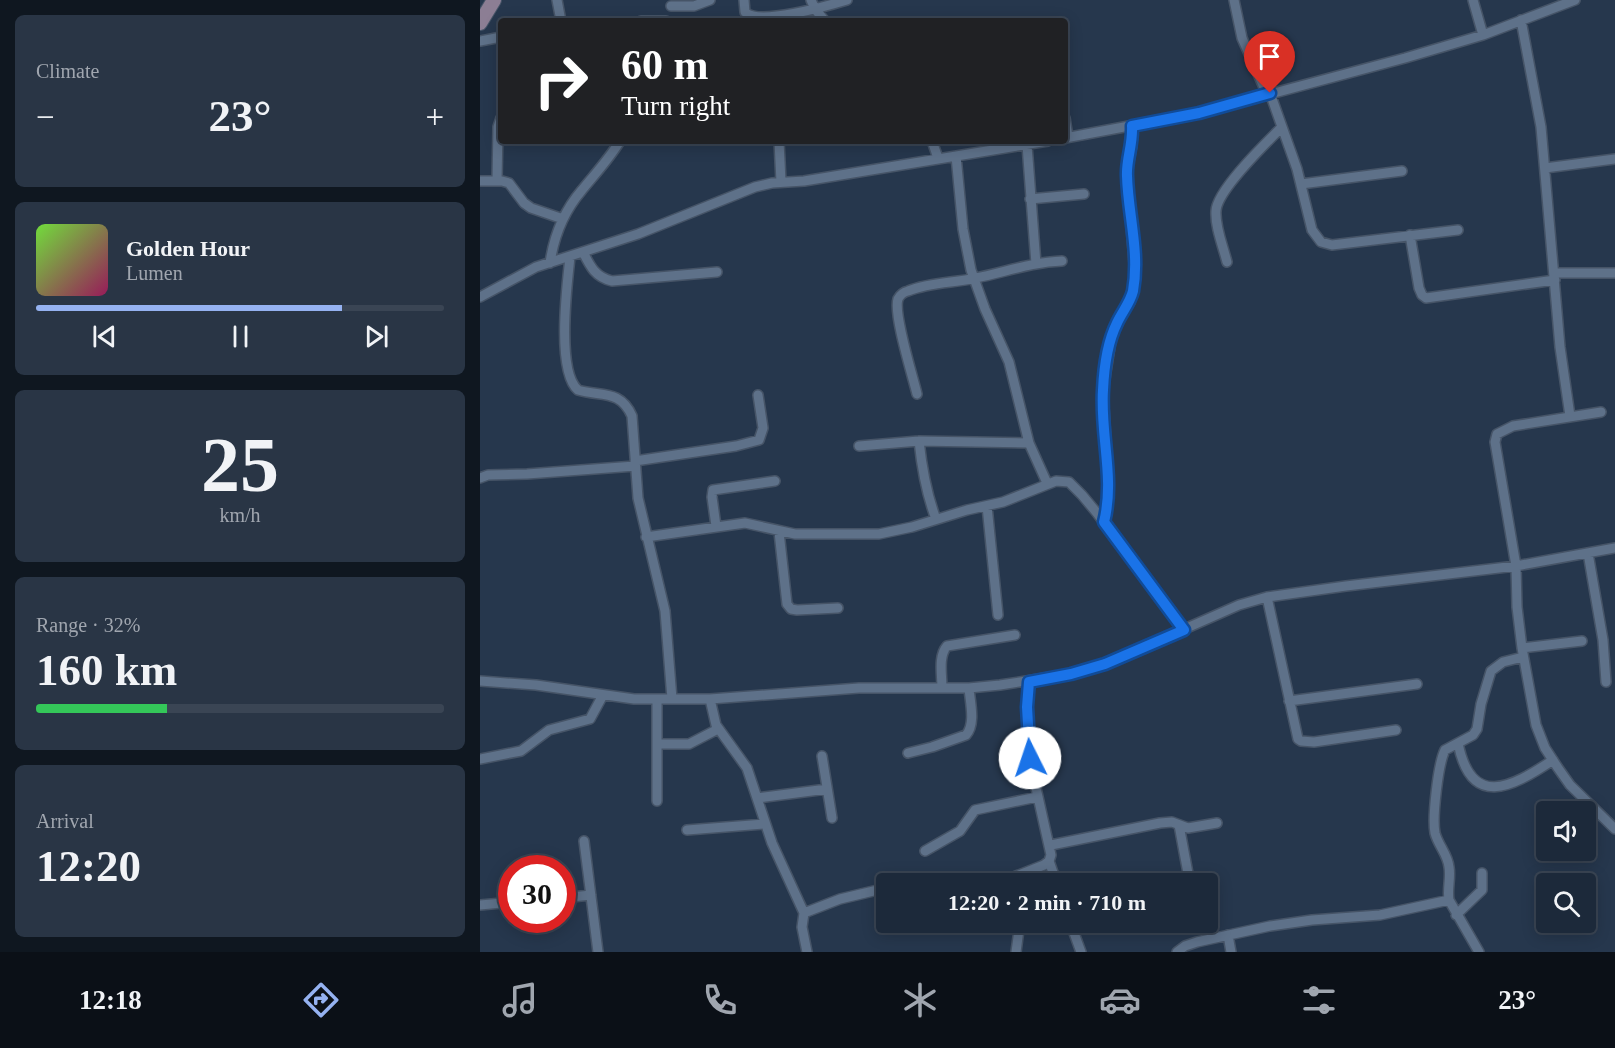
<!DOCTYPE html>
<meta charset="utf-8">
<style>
body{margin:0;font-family:Georgia,serif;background:#293545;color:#f1f3f6;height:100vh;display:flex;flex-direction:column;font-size:22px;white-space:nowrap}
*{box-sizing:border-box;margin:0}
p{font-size:20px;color:#a0a6af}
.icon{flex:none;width:33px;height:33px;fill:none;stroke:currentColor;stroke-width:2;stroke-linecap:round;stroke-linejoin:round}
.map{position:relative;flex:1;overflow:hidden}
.sheet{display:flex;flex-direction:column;gap:15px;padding:15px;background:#0f1720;width:480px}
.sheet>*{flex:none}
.hud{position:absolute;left:18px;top:18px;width:570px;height:126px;border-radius:6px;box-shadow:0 3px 15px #0003,0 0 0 2px #3a4554;background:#202124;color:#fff;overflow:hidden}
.fabs{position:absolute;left:1056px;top:801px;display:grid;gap:12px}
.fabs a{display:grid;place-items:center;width:60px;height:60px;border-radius:6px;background:#1c293a;box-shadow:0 3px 15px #0003,0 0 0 2px #3a4554;font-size:30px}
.speed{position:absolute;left:18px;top:855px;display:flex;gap:12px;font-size:30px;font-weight:700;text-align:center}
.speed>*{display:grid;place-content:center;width:78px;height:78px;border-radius:50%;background:#1c293a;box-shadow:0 3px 15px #0003,0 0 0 2px #3a4554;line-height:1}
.speed .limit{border:9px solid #d22;background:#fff;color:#111}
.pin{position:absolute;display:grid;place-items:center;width:51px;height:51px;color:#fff;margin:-62px -26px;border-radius:50% 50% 50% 0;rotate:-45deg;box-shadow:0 0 6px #0007}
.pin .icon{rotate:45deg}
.me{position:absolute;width:66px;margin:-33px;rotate:356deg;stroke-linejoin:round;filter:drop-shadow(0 0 4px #0008)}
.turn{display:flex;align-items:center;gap:21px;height:126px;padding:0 24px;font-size:27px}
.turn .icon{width:78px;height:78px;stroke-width:2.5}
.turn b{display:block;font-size:42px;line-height:51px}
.big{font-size:45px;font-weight:700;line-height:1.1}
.sheet .widget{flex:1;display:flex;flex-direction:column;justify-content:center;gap:9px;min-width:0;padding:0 21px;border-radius:9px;background:#293545}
.sheet .dial{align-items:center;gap:0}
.dial b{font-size:78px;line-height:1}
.song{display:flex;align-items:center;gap:18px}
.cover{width:72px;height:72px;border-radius:9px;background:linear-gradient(135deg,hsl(100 70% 55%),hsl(330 70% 35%))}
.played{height:6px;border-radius:3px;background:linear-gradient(90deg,#95b2f1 75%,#3a4554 75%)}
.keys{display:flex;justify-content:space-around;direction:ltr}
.heat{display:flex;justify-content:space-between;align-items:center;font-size:33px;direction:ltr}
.charge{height:9px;border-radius:4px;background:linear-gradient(90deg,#34c759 32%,#3a4554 0)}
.trip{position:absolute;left:396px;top:873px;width:342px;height:60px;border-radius:6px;background:#1c293a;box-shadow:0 3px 15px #0003,0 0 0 2px #3a4554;font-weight:700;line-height:60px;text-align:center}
.tab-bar{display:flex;height:96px;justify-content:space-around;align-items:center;background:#0b1017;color:#a0a6af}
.tab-bar .icon{width:42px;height:42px}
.tab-bar .on{color:#95b2f1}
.tab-bar b{font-size:27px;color:#f1f3f6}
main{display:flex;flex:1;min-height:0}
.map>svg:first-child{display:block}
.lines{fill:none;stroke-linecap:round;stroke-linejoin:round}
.street-casing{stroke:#465467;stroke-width:12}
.secondary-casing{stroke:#465467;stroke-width:16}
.street{stroke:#5e7189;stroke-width:9}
.secondary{stroke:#8c7e94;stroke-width:14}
.route-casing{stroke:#114b97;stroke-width:15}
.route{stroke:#1a73e8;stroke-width:10}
</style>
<main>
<section class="sheet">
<div class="widget"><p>Climate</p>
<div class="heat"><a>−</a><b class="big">23°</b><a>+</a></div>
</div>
<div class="widget">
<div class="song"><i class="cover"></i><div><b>Golden Hour</b><p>Lumen</p></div></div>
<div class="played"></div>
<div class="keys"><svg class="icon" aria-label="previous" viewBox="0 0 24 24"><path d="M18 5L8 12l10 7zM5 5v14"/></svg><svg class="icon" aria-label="pause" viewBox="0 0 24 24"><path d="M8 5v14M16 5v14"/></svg><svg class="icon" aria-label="next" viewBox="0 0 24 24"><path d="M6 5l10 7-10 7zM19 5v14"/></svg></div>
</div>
<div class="widget dial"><b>25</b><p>km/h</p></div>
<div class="widget"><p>Range · 32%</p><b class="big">160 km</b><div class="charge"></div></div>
<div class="widget"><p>Arrival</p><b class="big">12:20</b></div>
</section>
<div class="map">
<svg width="1135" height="952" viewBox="0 0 1135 952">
<rect width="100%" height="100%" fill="#26374d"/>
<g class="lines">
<!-- street casing -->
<g class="street-casing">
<path id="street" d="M77,0L81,21
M264,0L265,12C279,26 347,6 367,0
M331,0L335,9L345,21
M754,0L762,38L787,94
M993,0L1003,35
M191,6H214L230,0
M1041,20L1061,127L1080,347L1090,416
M161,21H186
M0,41L21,37
M790,93L817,169L832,230L841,242L852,245L978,230
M585,118L588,137
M585,138L719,113L925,58L1003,35L1095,0
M299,141L301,182
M452,141L458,158
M547,145L556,264
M476,156L483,229L491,270L505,309L529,362L549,443L567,483
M1065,168L1135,159
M0,181H22L29,183L44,203L51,208L83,219
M17,181L18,127L21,118
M821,184L922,171
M550,199L604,194
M930,235L939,288L942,295L946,298L1075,280
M103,252C110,266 115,277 132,281L237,272
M90,257C87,285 76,371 98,390C121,397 140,389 152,416L158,498L185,611L192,699
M747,262C743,246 735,227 736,211C737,190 786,143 802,127
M70,263C74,235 84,211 102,190C115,174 129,159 140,141
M1074,273H1135
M0,297L56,267L158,234L275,187L292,183L324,181L568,141
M437,394C433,377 413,314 418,299C420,295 424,292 428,291C450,282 474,283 496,278C525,272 553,262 582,261
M1121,412L1033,426L1017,434L1015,442L1036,566L1037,607L1042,648L1056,725L1065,748L1078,768L1090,785L1135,829
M439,441C442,469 446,493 456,519
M379,446L439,441L549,443
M155,461L256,446L279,440L283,428L278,395
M0,478L8,475L47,474L155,466
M507,506L518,615
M624,523L629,494L623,391L632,334L637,322L650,302L655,276L647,172L652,145V126
M236,526L232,497L233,490L295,481
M299,532L307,604L311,609L317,610L358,608
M166,537L265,523L315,534H399L432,527L487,510L523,502L576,481L589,482L602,495L617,513L703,630
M1108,553L1123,640L1126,682
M787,597L818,739L821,741L834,742L916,730
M1042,648L1102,641
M0,681L56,685L154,699H230L379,688H489L520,685L591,674L625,664L759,605L787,597L866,586L1036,566L1135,548
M462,688C462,675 458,656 467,646L535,635
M177,699V801
M230,699L236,725L267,768L292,843L324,913
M809,701L937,684
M978,743C991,809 1031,788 1073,760
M177,744H209L238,729
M428,753L452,747L486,735C496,724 490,702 489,688
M342,756L352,818
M0,759L41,751L69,730L110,719L123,695
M277,798L347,789
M699,825L710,884
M207,830L285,824
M104,841L118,952
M571,845L680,823L692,822L708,828L737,823
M445,851L480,831L495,810L557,797
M569,861L577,884
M516,884L564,865L569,861L571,855L552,770L547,707L549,682
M82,898L111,895
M0,905L32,902
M976,915L1002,890V873
M590,922L601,952
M748,935L751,952
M327,952L322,927L324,913L360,899L406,888
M536,952L540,922
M697,952L705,946L717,942L790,926L832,920L900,915L969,900
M999,952L969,900C967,889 971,878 969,867C968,855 958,845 955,833C952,818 958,764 965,750L993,735L997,729L1001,704L1011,671L1023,662L1043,657"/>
</g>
<!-- secondary casing -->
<g class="secondary-casing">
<path id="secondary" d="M0,23L14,0"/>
</g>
<!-- street -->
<use href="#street" class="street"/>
<!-- secondary -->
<use href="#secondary" class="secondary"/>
</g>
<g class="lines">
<!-- route casing -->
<g class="route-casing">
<path id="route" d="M550,758L547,707L549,682L591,674L625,664L704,630L624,522C635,478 620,435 623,390C624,368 627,343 637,323C642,312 650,303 653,291C660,252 648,214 647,176C646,160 653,145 652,126L719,113L790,93"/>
</g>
<!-- route -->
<use href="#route" class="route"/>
</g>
</svg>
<div class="fabs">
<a><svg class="icon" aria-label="sound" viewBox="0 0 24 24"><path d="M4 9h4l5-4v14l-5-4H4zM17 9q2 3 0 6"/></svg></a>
<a><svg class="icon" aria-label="search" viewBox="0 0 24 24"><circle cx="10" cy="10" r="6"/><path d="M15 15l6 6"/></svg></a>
</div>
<div class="speed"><div class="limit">30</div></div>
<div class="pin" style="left:790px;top:93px;background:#d93025"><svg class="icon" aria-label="arrive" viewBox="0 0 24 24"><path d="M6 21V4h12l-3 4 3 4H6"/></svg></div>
<svg class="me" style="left:550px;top:758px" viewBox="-20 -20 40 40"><circle r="19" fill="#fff"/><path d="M0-13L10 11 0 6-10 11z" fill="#1a73e8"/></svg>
<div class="trip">12:20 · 2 min · 710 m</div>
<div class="hud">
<div class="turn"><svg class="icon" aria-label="right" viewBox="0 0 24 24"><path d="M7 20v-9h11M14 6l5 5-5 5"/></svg><div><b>60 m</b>Turn right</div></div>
</div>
</div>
</main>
<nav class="tab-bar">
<b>12:18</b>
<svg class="icon on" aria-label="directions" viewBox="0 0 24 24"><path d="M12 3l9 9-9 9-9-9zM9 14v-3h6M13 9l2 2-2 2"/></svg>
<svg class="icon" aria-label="music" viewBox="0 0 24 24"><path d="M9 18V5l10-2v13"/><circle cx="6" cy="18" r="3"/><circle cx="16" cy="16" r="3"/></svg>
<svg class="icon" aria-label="phone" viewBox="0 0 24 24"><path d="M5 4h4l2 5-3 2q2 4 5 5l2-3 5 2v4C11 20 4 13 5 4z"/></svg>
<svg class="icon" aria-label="climate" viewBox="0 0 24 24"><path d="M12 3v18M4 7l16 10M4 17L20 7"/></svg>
<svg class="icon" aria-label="car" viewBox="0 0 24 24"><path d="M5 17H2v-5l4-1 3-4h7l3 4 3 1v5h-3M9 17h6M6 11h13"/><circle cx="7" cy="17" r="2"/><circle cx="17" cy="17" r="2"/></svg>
<svg class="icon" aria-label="filters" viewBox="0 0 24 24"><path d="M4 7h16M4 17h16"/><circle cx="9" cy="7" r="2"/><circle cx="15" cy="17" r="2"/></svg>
<b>23°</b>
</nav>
